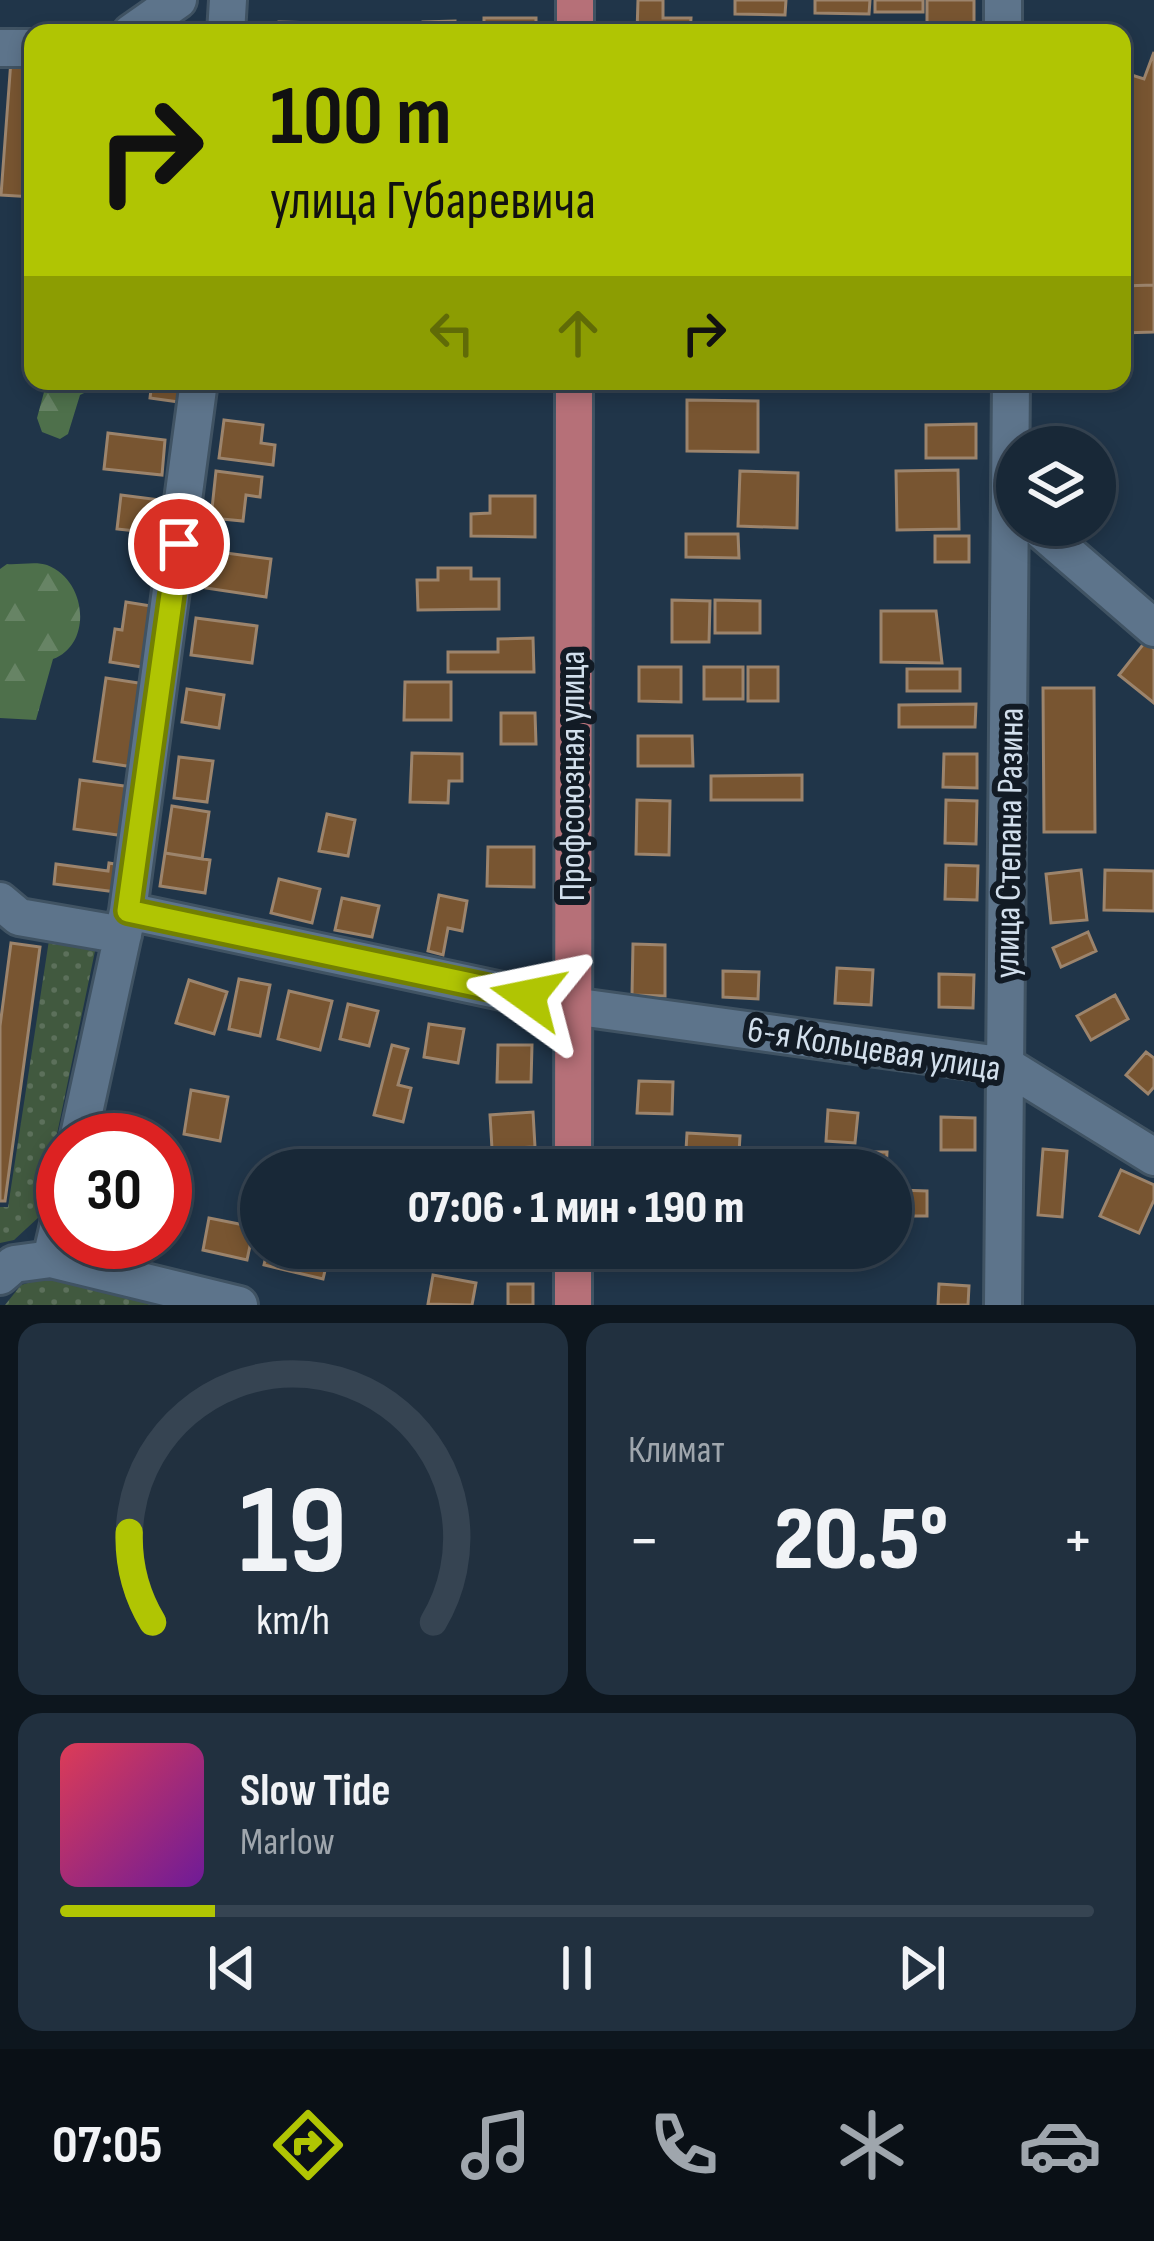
<!DOCTYPE html>
<html lang="ru">
<meta charset="utf-8">
<style>
body{margin:0;font-family:"Sofia Sans Condensed",sans-serif;background:#21303f;color:#f1f3f6;height:100vh;display:flex;flex-direction:column;font-size:45px;white-space:nowrap}
*{box-sizing:border-box;margin:0}
p{font-size:39px;color:#9fa6ad}
.icon{flex:none;width:66px;height:66px;fill:none;stroke:currentColor;stroke-width:2;stroke-linecap:round;stroke-linejoin:round}
.map{position:relative;height:1305px;overflow:hidden}
.side{display:flex;flex-direction:column;gap:18px;padding:18px;background:#0d161e;flex:1}
.side>*{flex:none}
.guide{position:absolute;left:24px;top:24px;width:1107px;height:366px;border-radius:24px;box-shadow:0 6px 18px #0003,0 0 0 3px #364452;background:#b0c503;color:#111;overflow:hidden}
.controls{position:absolute;left:996px;top:426px;display:grid;gap:24px}
.controls a{display:grid;place-items:center;width:120px;height:120px;border-radius:50%;background:#182837;box-shadow:0 6px 18px #0003,0 0 0 3px #364452;font-size:60px}
.speed{position:absolute;left:36px;top:1113px;display:flex;gap:24px;font-size:60px;font-weight:700;text-align:center}
.speed>*{display:grid;place-content:center;width:156px;height:156px;border-radius:50%;background:#182837;box-shadow:0 6px 18px #0003,0 0 0 3px #364452;line-height:1}
.speed .limit{border:18px solid #d22;background:#fff;color:#111}
.pin{position:absolute;display:grid;place-items:center;width:102px;height:102px;color:#fff;margin:-51px;border:6px solid #fff;border-radius:50%;box-shadow:0 3px 12px #0007}
.me{position:absolute;width:132px;margin:-66px;rotate:282deg;stroke-linejoin:round;filter:drop-shadow(0 0 9px #0008)}
.turn{display:flex;align-items:center;gap:42px;height:252px;padding:0 48px;font-size:54px}
.turn .icon{width:156px;height:156px;stroke-width:2.5}
.turn b{display:block;font-size:84px;line-height:102px}
.lanes{display:flex;align-items:center;height:114px;padding:0 48px;background:#0003;justify-content:center;gap:60px;direction:ltr}
.lanes .off{opacity:.35}
.big{font-size:90px;font-weight:800;line-height:1.1}
.side .card{flex:1;display:flex;flex-direction:column;justify-content:center;gap:18px;min-width:0;padding:0 42px;border-radius:24px;background:#21303f}
.side .dial{align-items:center;gap:0}
.dial svg{height:312px;overflow:visible;fill:none;stroke:#364452;stroke-width:7;stroke-linecap:round;text-anchor:middle}
.dial text{fill:#f1f3f6;stroke:none}
.song{display:flex;align-items:center;gap:36px}
.cover{width:144px;height:144px;border-radius:18px;background:linear-gradient(135deg,hsl(350 70% 55%),hsl(280 70% 35%))}
.played{height:12px;border-radius:6px;background:linear-gradient(90deg,#b0c503 15%,#364452 15%)}
.keys{display:flex;justify-content:space-around;direction:ltr}
.heat{display:flex;justify-content:space-between;align-items:center;font-size:66px;direction:ltr}
.side .tiles{flex:1;display:grid;gap:18px;grid-template-columns:1fr 1fr}
.card:last-child{grid-column:span 2}
.trip{position:absolute;left:240px;top:1149px;width:672px;height:120px;border-radius:60px;background:#182837;box-shadow:0 6px 18px #0003,0 0 0 3px #364452;font-weight:800;line-height:120px;text-align:center}
.dock{display:flex;height:192px;justify-content:space-around;align-items:center;background:#0a1016;color:#9fa6ad}
.dock .icon{width:84px;height:84px}
.dock .current{color:#b0c503}
.dock b{font-size:54px;color:#f1f3f6}
.map>svg:first-child{display:block}
.grass{fill:url(#grass-dots)}
.forest{fill:url(#forest-firs)}
.building{fill:#785531;stroke:#9c846c;stroke-width:3}
.lines{fill:none;stroke-linecap:round;stroke-linejoin:round}
.minor-casing{stroke:#405363;stroke-width:42}
.major-casing{stroke:#405363;stroke-width:42}
.minor{stroke:#5d748b;stroke-width:36}
.major{stroke:#b67078;stroke-width:36}
.route-casing{stroke:#728002;stroke-width:30}
.route{stroke:#b0c503;stroke-width:21}
.labels{text-anchor:middle;dominant-baseline:central;stroke-width:12;stroke-linejoin:round;paint-order:stroke}
.street-label{font-size:36px;fill:#d2dfec;stroke:#121b25}
</style>
<div class="map">
<svg width="1154" height="1305" viewBox="0 0 1154 1305">
<defs>
<pattern id="grass-dots" width="8" height="8" patternUnits="userSpaceOnUse" patternTransform="scale(3)"><rect width="8" height="8" fill="#41593f"/><path d="M2 2h.1M6 6h.1" fill="none" stroke="#5c705b" stroke-width="1.8" stroke-linecap="round"/></pattern>
<pattern id="forest-firs" width="22" height="20" patternUnits="userSpaceOnUse" patternTransform="scale(3)"><rect width="22" height="20" fill="#4e704b"/><path d="M5 1l3.5 6h-7zM16 11l3.5 6h-7z" fill="#678465"/></pattern>
</defs>
<rect width="100%" height="100%" fill="#203549"/>
<!-- grass -->
<path class="grass" d="M49,940L91,941L95,951L40,1216L14,1240L0,1243V1207H8Z
M44,1278L169,1305H5L21,1285Z"/>
<!-- forest -->
<path class="forest" d="M47,381H109L80,395L68,434L60,439L42,432L37,418Z
M7,564C19,565 36,561 47,565C87,580 93,644 53,659L36,720L0,718V569Z"/>
<!-- building -->
<path class="building" d="M638,0H663V18H691L690,33H637Z
M735,0H786L785,15L735,14Z
M815,0H870L869,14L815,13Z
M875,0H923V12H875Z
M927,0H974V24L927,23Z
M484,18H536V33H484Z
M455,21V33H423V22Z
M279,22L320,23V33H279Z
M1154,52V285L1122,286V83L1125,73L1144,79Z
M11,60L33,61V197L1,195Z
M1154,285V332L1122,333V286Z
M152,381H189L186,403L150,398Z
M925,381H979L978,391L925,390Z
M687,400L758,401V452L687,451Z
M224,420L263,425L261,443L275,445L273,465L219,458Z
M976,424V458H926V425Z
M108,433L165,440L162,475L104,469Z
M958,470L959,529L897,530L896,471Z
M216,471L262,477L260,497L246,495L243,521L211,518Z
M740,471L798,473L797,528L738,526Z
M121,495L168,501L164,534L117,529Z
M490,496H535V537L471,536V514L490,513Z
M686,534H738L739,558L686,557Z
M935,536H969V562H935Z
M211,551L271,559L266,597L206,588Z
M438,568H471V579H499V609L418,610L417,580H438Z
M672,600L710,601L709,642H672Z
M715,600L760,601V633H715Z
M126,602L157,607L148,668L110,662L115,629L122,630Z
M881,611H936L942,663L881,662Z
M196,618L257,626L252,663L191,655Z
M533,638L534,672H448V652H498V639Z
M1145,642L1154,649V703L1119,675Z
M639,667H681V702L639,701Z
M704,667H743V699H704Z
M748,667H778V701H748Z
M907,669H960V691H907Z
M106,678L145,684L133,767L94,761Z
M405,682H451V720H404Z
M1043,688H1094L1095,832H1044Z
M187,689L224,695L219,728L182,722Z
M976,704L975,727H899V705Z
M501,713H535L536,744H501Z
M638,736H692L693,766H638Z
M412,753L462,754V781H449L448,803L410,802Z
M944,754H977V788L943,787Z
M179,757L213,761L207,802L174,798Z
M802,775V800H711V776Z
M80,780L132,787L125,836L74,829Z
M637,800L670,801L669,855L636,854Z
M946,800L977,801L976,844L945,843Z
M172,806L209,812L202,859L165,853Z
M327,814L355,820L348,856L319,851Z
M488,847H534V887L487,886Z
M165,853L210,860L205,893L160,886Z
M109,863L127,866L124,893L54,884L56,864L108,871Z
M946,865L978,866L977,900L945,899Z
M1081,870L1087,920L1051,923L1046,874Z
M1105,870L1154,871V911L1104,910Z
M279,879L320,889L312,923L271,913Z
M439,895L467,901L462,931L448,928L443,955L428,951Z
M342,898L379,906L372,937L335,930Z
M1088,932L1096,951L1061,967L1053,948Z
M11,943L40,947L5,1201H0V1026Z
M633,944L665,945V996L632,995Z
M837,968L873,970L871,1005L835,1003Z
M723,971L759,972L758,999L723,997Z
M939,974L974,975L973,1008L939,1007Z
M239,979L270,985L260,1036L229,1029Z
M189,980L227,992L214,1034L176,1023Z
M289,991L332,1001L320,1050L278,1039Z
M1115,995L1128,1019L1091,1040L1077,1016Z
M348,1004L378,1011L369,1046L340,1039Z
M429,1024L464,1029L458,1063L424,1057Z
M392,1045L408,1049L398,1085L411,1088L403,1122L374,1115Z
M498,1045H532L531,1082H497Z
M1146,1052L1154,1058V1087L1148,1094L1126,1075Z
M639,1081L673,1082L672,1114L637,1113Z
M191,1090L228,1097L220,1141L184,1134Z
M828,1110L858,1113L855,1143L826,1141Z
M533,1112L535,1147L492,1149L490,1115Z
M941,1117L975,1118V1150H941Z
M687,1133L740,1136L738,1170L685,1167Z
M1043,1149L1067,1151L1062,1217L1038,1215Z
M860,1152H887L886,1170H860Z
M634,1161L679,1162V1170H634Z
M1121,1170L1154,1185V1200L1139,1233L1100,1216Z
M898,1190L927,1191V1216H898Z
M209,1218L254,1227L247,1260L203,1250Z
M268,1248H319L329,1254L323,1279L264,1265Z
M697,1248H749V1269L696,1266Z
M433,1275L476,1283L472,1305L428,1304Z
M508,1284H533V1305H508Z
M939,1284L969,1286L968,1305H938Z"/>
<g class="lines">
<!-- minor casing -->
<g class="minor-casing">
<path id="minor" d="M1003,0V33
M131,33L178,0
M226,33L228,0
M0,48H33
M1035,525L1154,628
M0,901L19,917L123,935
M128,911L572,1006L1007,1066L1154,1157
M78,1140L128,911L199,381
M51,1259L63,1207
M0,1276L14,1264L51,1259L239,1305
M1003,1305L1011,381"/>
</g>
<!-- major casing -->
<g class="major-casing">
<path id="major" d="M575,33V0
M573,1170L574,381
M573,1248V1305"/>
</g>
<!-- minor -->
<use href="#minor" class="minor"/>
<!-- major -->
<use href="#major" class="major"/>
</g>
<g class="lines">
<!-- route casing -->
<g class="route-casing">
<path id="route" d="M179,544L128,911L528,996"/>
</g>
<!-- route -->
<use href="#route" class="route"/>
</g>
<g class="labels">
<!-- street labels -->
<g class="street-label">
<text transform="translate(573 776) rotate(-90)">Профсоюзная улица</text>
<text transform="translate(1010 843) rotate(-89)">улица Степана Разина</text>
<text transform="translate(874 1050) rotate(9)">6-я Кольцевая улица</text>
</g>
</g>
</svg>
<div class="controls">
<a><svg class="icon" aria-label="layers" viewBox="0 0 24 24"><path d="M12 4l9 5-9 5-9-5zM3 14l9 5 9-5"/></svg></a>
</div>
<div class="speed"><div class="limit">30</div></div>
<div class="pin" style="left:179px;top:544px;background:#d93025"><svg class="icon" aria-label="arrive" viewBox="0 0 24 24"><path d="M6 21V4h12l-3 4 3 4H6"/></svg></div>
<svg class="me" style="left:528px;top:996px" viewBox="-20 -20 40 40"><path d="M0-17L14 15 0 8-14 15z" fill="#b0c503" stroke="#fff" stroke-width="4"/></svg>
<div class="trip">07:06 · 1 мин · 190 m</div>
<div class="guide">
<div class="turn"><svg class="icon" aria-label="right" viewBox="0 0 24 24"><path d="M7 20v-9h11M14 6l5 5-5 5"/></svg><div><b>100 m</b>улица Губаревича</div></div>
<div class="lanes"><svg class="icon off" aria-label="left" viewBox="0 0 24 24"><path d="M17 20v-9H6M10 6l-5 5 5 5"/></svg><svg class="icon off" aria-label="ahead" viewBox="0 0 24 24"><path d="M12 20V5M6 11l6-6 6 6"/></svg><svg class="icon" aria-label="right" viewBox="0 0 24 24"><path d="M7 20v-9h11M14 6l5 5-5 5"/></svg></div>
</div>
</div>
<section class="side">
<div class="tiles">
<div class="card dial"><svg viewBox="0 0 100 80">
<path d="M14 69A42 42 0 1 1 86 69"/>
<path d="M14 69A42 42 0 0 1 8 46" stroke="#b0c503"/>
<text x="50" y="56" font-size="32" font-weight="700">19</text>
<text x="50" y="72" font-size="11">km/h</text>
</svg></div>
<div class="card"><p>Климат</p>
<div class="heat"><a>−</a><b class="big">20.5°</b><a>+</a></div>
</div>
<div class="card">
<div class="song"><i class="cover"></i><div><b>Slow Tide</b><p>Marlow</p></div></div>
<div class="played"></div>
<div class="keys"><svg class="icon" aria-label="previous" viewBox="0 0 24 24"><path d="M18 5L8 12l10 7zM5 5v14"/></svg><svg class="icon" aria-label="pause" viewBox="0 0 24 24"><path d="M8 5v14M16 5v14"/></svg><svg class="icon" aria-label="next" viewBox="0 0 24 24"><path d="M6 5l10 7-10 7zM19 5v14"/></svg></div>
</div>
</div>
</section>
<nav class="dock">
<b>07:05</b>
<svg class="icon current" aria-label="directions" viewBox="0 0 24 24"><path d="M12 3l9 9-9 9-9-9zM9 14v-3h6M13 9l2 2-2 2"/></svg>
<svg class="icon" aria-label="music" viewBox="0 0 24 24"><path d="M9 18V5l10-2v13"/><circle cx="6" cy="18" r="3"/><circle cx="16" cy="16" r="3"/></svg>
<svg class="icon" aria-label="phone" viewBox="0 0 24 24"><path d="M5 4h4l2 5-3 2q2 4 5 5l2-3 5 2v4C11 20 4 13 5 4z"/></svg>
<svg class="icon" aria-label="climate" viewBox="0 0 24 24"><path d="M12 3v18M4 7l16 10M4 17L20 7"/></svg>
<svg class="icon" aria-label="car" viewBox="0 0 24 24"><path d="M5 17H2v-5l4-1 3-4h7l3 4 3 1v5h-3M9 17h6M6 11h13"/><circle cx="7" cy="17" r="2"/><circle cx="17" cy="17" r="2"/></svg>
</nav>
